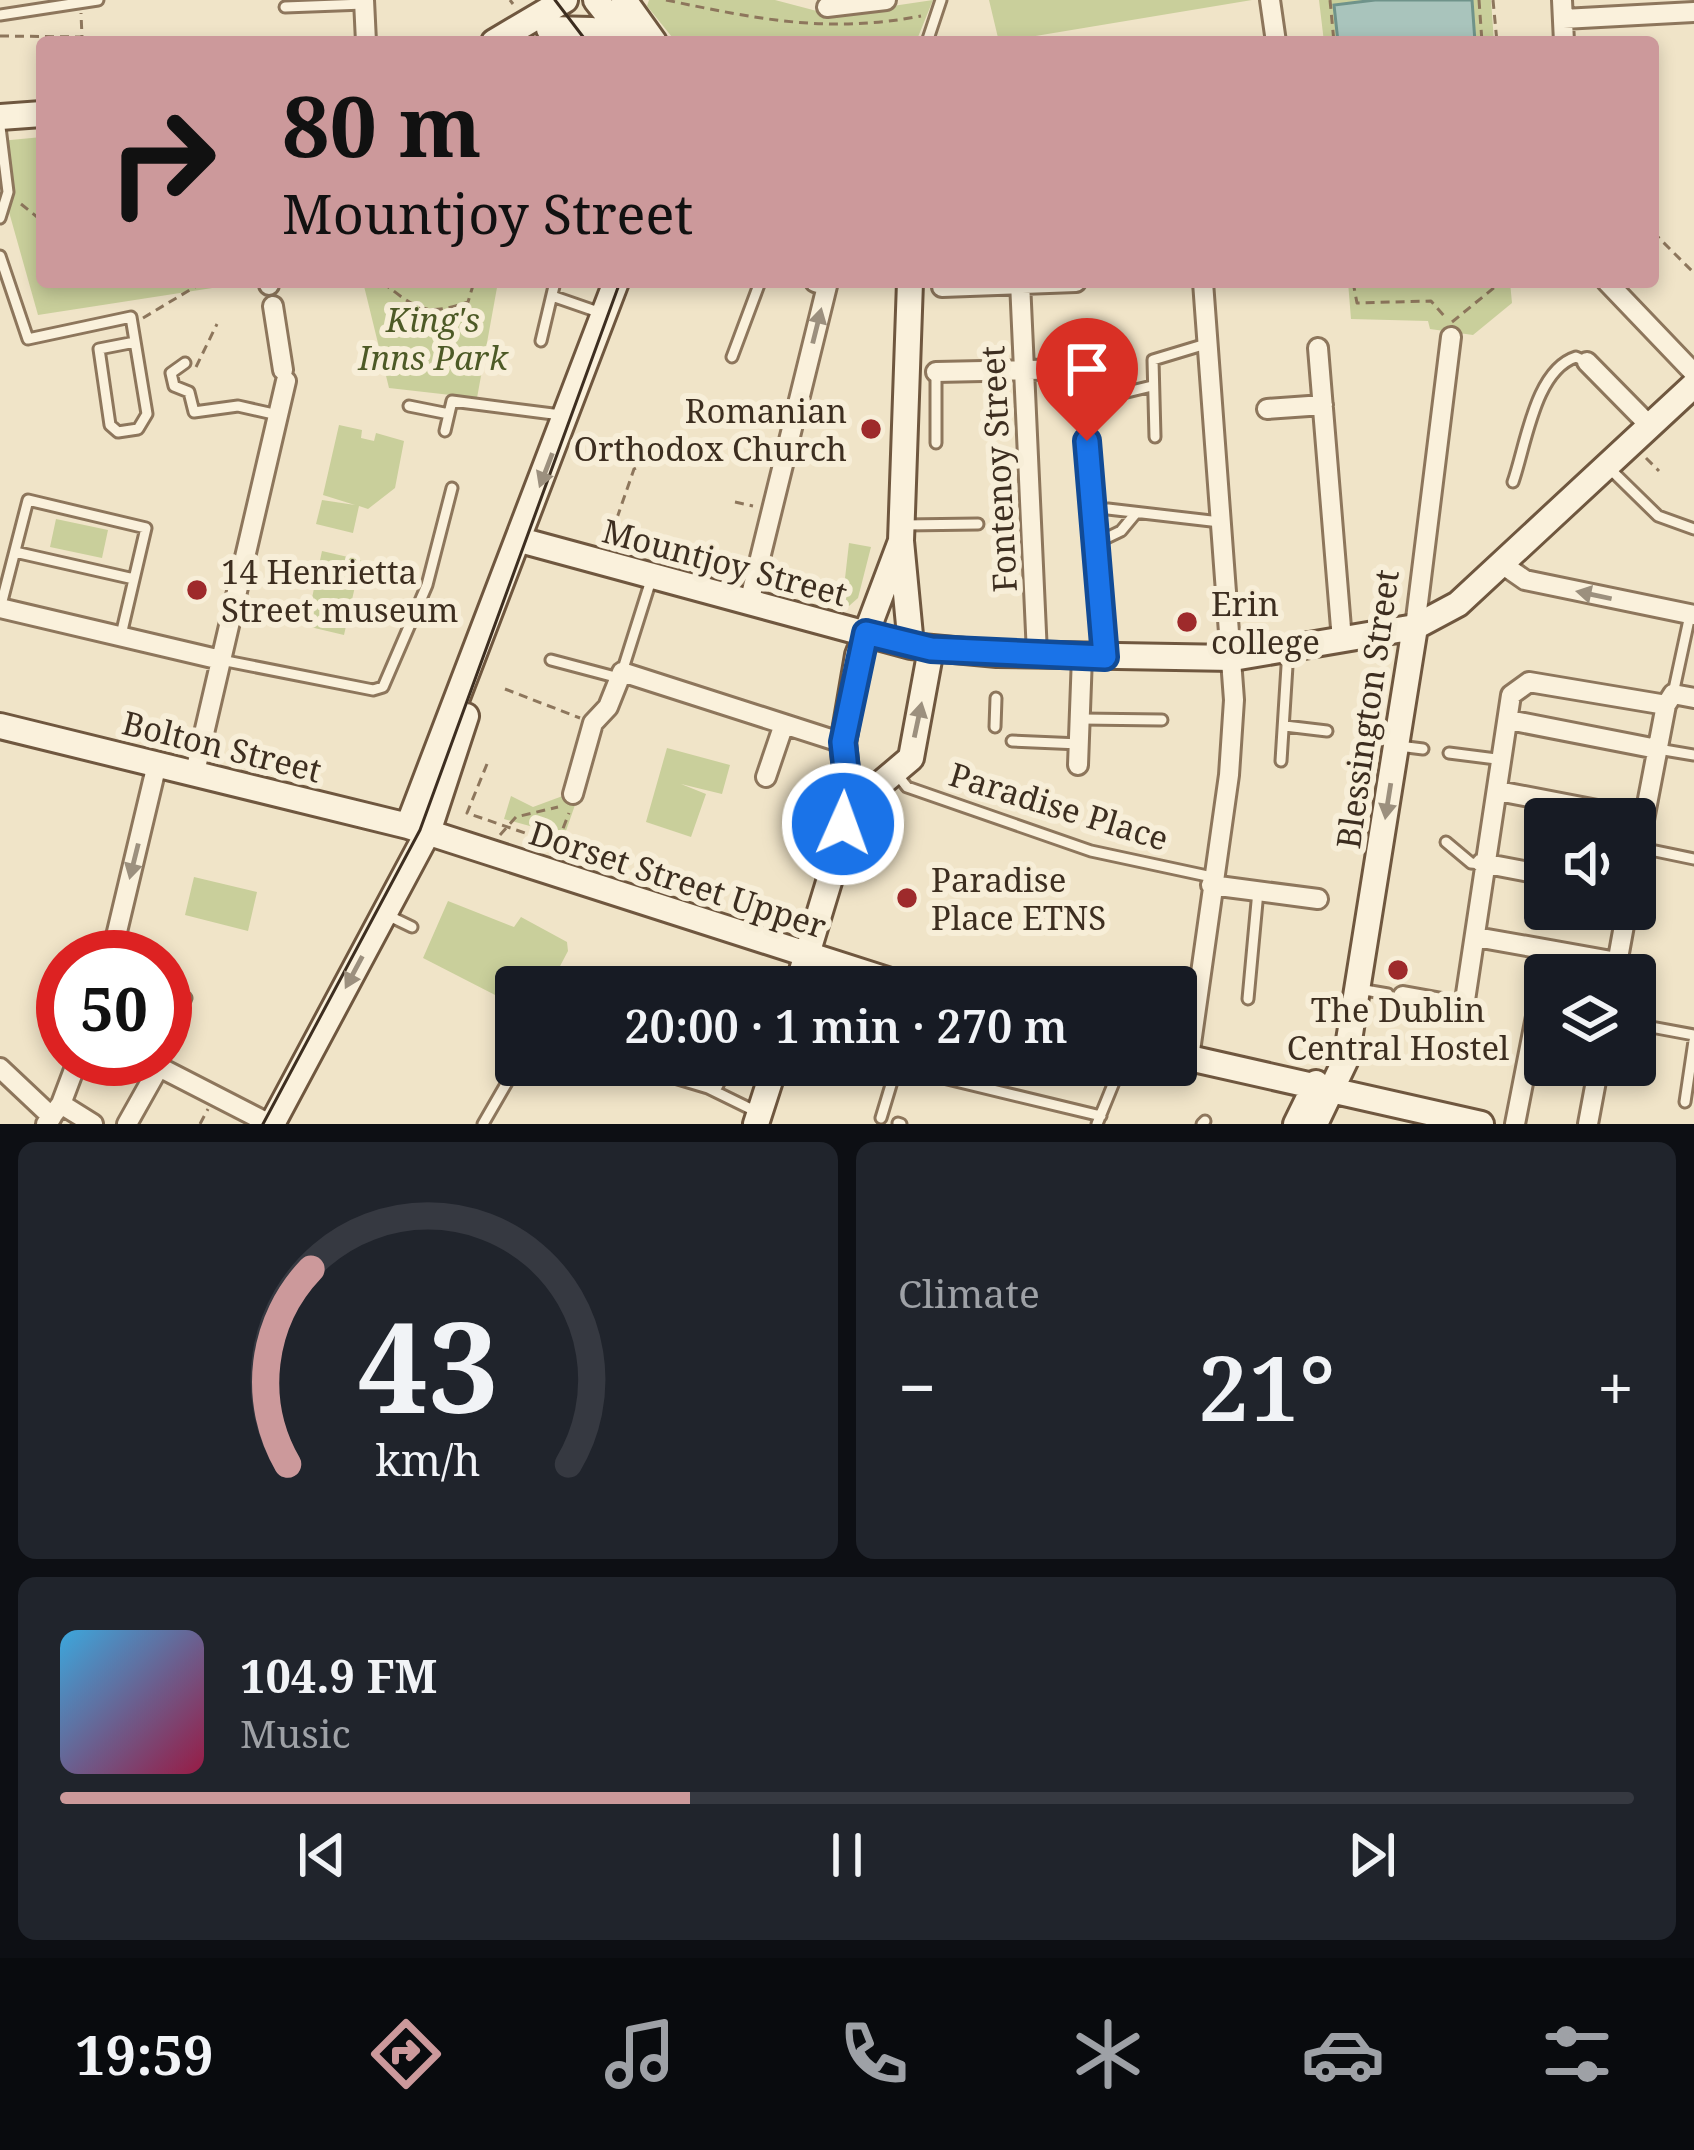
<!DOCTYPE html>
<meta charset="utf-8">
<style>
body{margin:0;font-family:"Noto Serif",serif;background:#20242c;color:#f1f3f6;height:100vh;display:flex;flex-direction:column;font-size:45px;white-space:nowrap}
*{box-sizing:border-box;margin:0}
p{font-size:39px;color:#9ea1a6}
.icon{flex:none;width:66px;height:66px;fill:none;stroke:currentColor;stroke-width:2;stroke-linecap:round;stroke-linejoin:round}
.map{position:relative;height:1124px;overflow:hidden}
.panel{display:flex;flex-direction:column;gap:18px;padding:18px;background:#0d0f14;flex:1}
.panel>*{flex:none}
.top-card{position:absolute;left:36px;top:36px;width:1623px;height:252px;border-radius:12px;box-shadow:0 6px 18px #0003;background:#cc999b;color:#111;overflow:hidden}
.fabs{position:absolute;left:1524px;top:798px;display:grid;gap:24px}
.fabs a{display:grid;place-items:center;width:132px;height:132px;border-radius:12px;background:#171b24;box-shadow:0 6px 18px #0003;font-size:60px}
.speed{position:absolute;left:36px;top:930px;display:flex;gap:24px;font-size:60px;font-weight:700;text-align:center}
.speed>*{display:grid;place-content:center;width:156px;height:156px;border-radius:50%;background:#171b24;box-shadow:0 6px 18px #0003;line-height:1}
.speed .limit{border:18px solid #d22;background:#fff;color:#111}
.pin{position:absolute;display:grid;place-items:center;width:102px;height:102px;color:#fff;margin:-123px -51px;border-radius:50% 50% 50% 0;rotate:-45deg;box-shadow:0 0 12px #0007}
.pin .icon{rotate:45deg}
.me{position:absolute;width:132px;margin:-66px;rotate:2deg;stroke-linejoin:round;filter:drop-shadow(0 0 9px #0008)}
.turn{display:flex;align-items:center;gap:42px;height:252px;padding:0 48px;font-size:54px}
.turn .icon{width:156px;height:156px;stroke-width:2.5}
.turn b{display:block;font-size:84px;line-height:102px}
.big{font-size:90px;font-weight:600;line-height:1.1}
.panel .widget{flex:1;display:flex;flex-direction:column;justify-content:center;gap:18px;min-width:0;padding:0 42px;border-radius:18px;background:#20242c}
.panel .dial{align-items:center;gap:0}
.dial svg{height:312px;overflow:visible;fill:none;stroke:#363941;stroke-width:7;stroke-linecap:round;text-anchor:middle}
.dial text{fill:#f1f3f6;stroke:none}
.song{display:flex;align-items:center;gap:36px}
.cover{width:144px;height:144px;border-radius:18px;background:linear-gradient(135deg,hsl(200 70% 55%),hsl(340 70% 35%))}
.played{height:12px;border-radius:6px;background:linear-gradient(90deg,#cc999b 40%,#363941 40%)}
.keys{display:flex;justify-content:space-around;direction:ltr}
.heat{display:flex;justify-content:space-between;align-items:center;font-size:66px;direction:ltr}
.panel .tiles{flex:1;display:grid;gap:18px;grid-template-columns:1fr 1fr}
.widget:last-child{grid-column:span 2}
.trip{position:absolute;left:495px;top:966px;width:702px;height:120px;border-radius:12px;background:#171b24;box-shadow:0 6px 18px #0003;font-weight:600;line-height:120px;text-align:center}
.tabs{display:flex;height:192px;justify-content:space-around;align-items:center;background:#090b0e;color:#9ea1a6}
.tabs .icon{width:84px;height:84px}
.tabs .active{color:#cc999b}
.tabs b{font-size:54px;color:#f1f3f6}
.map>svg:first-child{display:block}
.green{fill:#c9cf9b}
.water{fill:#a9c4bc;stroke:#6f938a;stroke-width:3}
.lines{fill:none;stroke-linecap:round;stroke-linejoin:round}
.lane-casing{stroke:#8d765c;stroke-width:15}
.street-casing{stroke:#8d765c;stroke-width:24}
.secondary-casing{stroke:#6f573f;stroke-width:30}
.path{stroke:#8d765c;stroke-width:3;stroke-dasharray:9 6;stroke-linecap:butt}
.lane{stroke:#faf1dc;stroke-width:9}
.street{stroke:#faf1dc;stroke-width:18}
.secondary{stroke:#faf1dc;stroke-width:24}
.tram{stroke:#3d2e20;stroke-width:3}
.oneway{fill:#9c907e}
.route-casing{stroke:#114b97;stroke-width:30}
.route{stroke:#1a73e8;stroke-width:21}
.poi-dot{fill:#9e2a2b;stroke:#f7eed8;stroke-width:4.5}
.labels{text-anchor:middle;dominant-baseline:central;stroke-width:12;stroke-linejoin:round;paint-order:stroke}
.park-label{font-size:33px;font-style:italic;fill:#4d5a26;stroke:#f7eed8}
.poi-label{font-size:33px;fill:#3d2e20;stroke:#f7eed8;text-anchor:start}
.street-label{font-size:33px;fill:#3d2e20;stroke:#f7eed8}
</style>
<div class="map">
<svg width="1694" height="1124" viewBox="0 0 1694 1124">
<rect width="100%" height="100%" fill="#f0e4c8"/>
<!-- green -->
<path class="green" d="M649,0H775L832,15L933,0L916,42H676L647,6Z
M989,0H1252L999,42Z
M1319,0H1491L1494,42H1324Z
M42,137V282H251L38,315L0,180V141Z
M363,282H498L477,398L389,388Z
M1348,282H1510L1512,303L1473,335L1430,329L1428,321L1351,319Z
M339,425L362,430L361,438L374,441L376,433L404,441L395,488L368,509L359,506L353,533L316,524L322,500L355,505L323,495Z
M56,519L108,530L102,558L50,547Z
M849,543L871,547L858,598L849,606L842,605Z
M322,551L361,560L344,635L306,626Z
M667,748L730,765L722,794L681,784L706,794L691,837L646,822Z
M568,794L575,805L561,845L537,835V828L504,819L511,796L533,807Z
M194,877L257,892L248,931L185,915Z
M448,901L514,927L521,917L567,942L568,951L549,987H516V998L503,992L499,997L423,958Z"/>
<!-- water -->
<path class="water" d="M1375,0H1472L1475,42H1338L1334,5Z"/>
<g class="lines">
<!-- lane casing -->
<g class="lane-casing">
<path id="lane" d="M285,7L364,4
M0,15L98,0
M927,42L941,0
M0,127L8,192L0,218
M0,256L28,339L131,317L147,414L138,429L118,432L110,425L99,349L135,342
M552,296L604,314
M541,341L555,282
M732,357L760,282
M185,363L171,373L174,386L189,392L194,412L238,406L278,415
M1123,393L1152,386
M1084,399L1105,651
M409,406L449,414
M445,431L452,401L561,415
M1155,437L1153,360L1206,344
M936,443V372
M1608,467L1658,516L1694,529
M1513,482C1526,445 1535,370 1576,357L1587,362
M1108,509L1220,522
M905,525L978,524
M1096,543L1121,531L1136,513
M15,552L134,579
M0,609L28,500L146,528L121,635
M221,660L373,690L383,687L427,585L452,488
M551,660L619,678
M622,672L652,577
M1673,694L1690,615
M1081,719L1162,720
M1285,726L1327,731
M995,727L996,698
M1012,741L1080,744
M1399,746L1423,749
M1658,749L1694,755
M1449,753L1504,760
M1281,761L1288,650
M896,773L907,787L1091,851L1212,877
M1446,842L1471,863L1481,864
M1641,848L1694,859
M385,914L412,927
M1359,989L1388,994
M1248,999L1258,891
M1635,1024L1694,1035
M165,1051L186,998
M631,1065L708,1088L755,1111
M910,1070L1101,1116
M619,1072L622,1065
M715,1091L728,1065
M1685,1102L1694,1041
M881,1118L897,1065
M898,1123L901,1124
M483,1124L517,1065
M1097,1124L1121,1065
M1202,1124L1205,1121"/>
</g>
<!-- street casing -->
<g class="street-casing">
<path id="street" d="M364,0L366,42
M1270,0L1276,42
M1562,0L1564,42
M827,7L886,0
M1563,19L1694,12
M269,282V285
M1020,282L1037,654
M1607,282L1694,373
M942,287L1076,282
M273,306L283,370
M1318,348L1342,640
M1587,362L1651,427
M936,372L1075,369L1083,362V340
M1267,409L1323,405
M1502,564L1525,580L1694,615
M749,603L827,286L815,282
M0,608L221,660
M1415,627L1451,337
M1509,720L1657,749
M1078,765L1082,656
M195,772L286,381
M766,777L784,724
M1498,791L1644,819
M573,794L593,723L608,707L622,672L843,743
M1482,863L1545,875
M1635,867L1666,705L1673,694L1694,698
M1211,885L1318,899
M1476,937L1617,962
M111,957L157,764
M1615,975L1627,909
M1403,996L1464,1007L1511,695L1529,682L1666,705
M1189,1058L1229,775L1234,700L1203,282
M0,1068L52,1117
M61,1104L93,1124
M46,1124L61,1104L78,1059
M127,1124L159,1067L270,1124
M1515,1124L1549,950
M1588,1124L1599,1065"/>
</g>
<!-- secondary casing -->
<g class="secondary-casing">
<path id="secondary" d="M596,0L629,42
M624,0L654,42
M549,29L592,30L609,42
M494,42L565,0
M0,117L42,114
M910,282L901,541L911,646
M520,540L911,646L997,654L1233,658L1415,627L1458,604L1694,385
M0,726L408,826L909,987
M408,826L616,282
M846,837L872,791L911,758L931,649
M797,987L839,849L848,788L843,743L858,655L901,541
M1176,1055L1481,1124
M272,1124L428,832L466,716
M756,1124L775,1065
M1296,1124L1316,1083
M1315,1124L1346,1059L1415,627"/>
</g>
<!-- path -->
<path class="path" d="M510,0L513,4
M666,0C757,19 829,34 921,16
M1330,0L1334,42
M1479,0L1482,42
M1493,0L1497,42
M0,36L82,37L81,13
M21,204L42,221
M1653,232L1694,273
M382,282C417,309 424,317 468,302L474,282
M1353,282L1357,303L1431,301L1446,318
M143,318L203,282
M1452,322L1501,282
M196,367L217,324
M1646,458L1659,471
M735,502L753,506
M617,518L634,469L691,441
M505,689L580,718
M487,764L467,813L557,844L569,813
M500,835L516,817L558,807
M563,1065H580
M200,1124L208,1109"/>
<!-- lane -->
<use href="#lane" class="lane"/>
<!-- street -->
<use href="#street" class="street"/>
<!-- secondary -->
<use href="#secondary" class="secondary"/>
<!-- tram -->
<path class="tram" d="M555,0L587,42
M263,1124L420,830L620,282"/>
</g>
<!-- one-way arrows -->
<defs><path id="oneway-solid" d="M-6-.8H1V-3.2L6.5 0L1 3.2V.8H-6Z" transform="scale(3)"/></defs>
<g class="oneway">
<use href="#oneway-solid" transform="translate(817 326) rotate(-76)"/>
<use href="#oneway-solid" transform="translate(546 470) rotate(111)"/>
<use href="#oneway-solid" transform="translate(1594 595) rotate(-168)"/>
<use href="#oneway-solid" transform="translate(918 720) rotate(-78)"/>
<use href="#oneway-solid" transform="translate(1388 801) rotate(99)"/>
<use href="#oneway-solid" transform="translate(134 861) rotate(104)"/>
<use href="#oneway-solid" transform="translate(354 972) rotate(118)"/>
</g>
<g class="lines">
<!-- route casing -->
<g class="route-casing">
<path id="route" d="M843,824L848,788L843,742L866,633L931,649L1105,657L1087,441"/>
</g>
<!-- route -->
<use href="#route" class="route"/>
</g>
<!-- markers -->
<g class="poi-dot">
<circle cx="871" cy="429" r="12"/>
<circle cx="197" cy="590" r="12"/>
<circle cx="1187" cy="622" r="12"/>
<circle cx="907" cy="898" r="12"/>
<circle cx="1398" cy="970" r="12"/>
</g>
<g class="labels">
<!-- park labels -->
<g class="park-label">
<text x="433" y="319">King's<tspan x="433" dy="38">Inns Park</tspan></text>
</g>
<!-- poi labels -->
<g class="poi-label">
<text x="847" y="410" text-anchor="end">Romanian<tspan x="847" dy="38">Orthodox Church</tspan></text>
<text x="221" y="571">14 Henrietta<tspan x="221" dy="38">Street museum</tspan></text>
<text x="1211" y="603">Erin<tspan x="1211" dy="38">college</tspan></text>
<text x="931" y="879">Paradise<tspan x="931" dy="38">Place ETNS</tspan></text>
<text x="1398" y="1009" text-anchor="middle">The Dublin<tspan x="1398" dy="38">Central Hostel</tspan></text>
</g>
<!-- street labels -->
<g class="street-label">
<text transform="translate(998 469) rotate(-93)">Fontenoy Street</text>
<text transform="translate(725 562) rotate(15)">Mountjoy Street</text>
<text transform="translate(1367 709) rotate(-82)">Blessington Street</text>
<text transform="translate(222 746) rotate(14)">Bolton Street</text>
<text transform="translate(1059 806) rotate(17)">Paradise Place</text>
<text transform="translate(678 879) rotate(18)">Dorset Street Upper</text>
</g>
</g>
</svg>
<div class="fabs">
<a><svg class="icon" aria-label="sound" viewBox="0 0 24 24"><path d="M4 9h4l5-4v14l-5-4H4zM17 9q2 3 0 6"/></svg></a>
<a><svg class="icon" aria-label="layers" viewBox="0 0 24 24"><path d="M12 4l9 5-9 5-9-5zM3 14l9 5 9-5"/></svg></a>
</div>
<div class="speed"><div class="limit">50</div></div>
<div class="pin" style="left:1087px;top:441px;background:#d93025"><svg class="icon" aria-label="arrive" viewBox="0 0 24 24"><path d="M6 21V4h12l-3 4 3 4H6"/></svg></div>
<svg class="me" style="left:843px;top:824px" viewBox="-20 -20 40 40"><circle r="17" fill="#1a73e8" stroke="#fff" stroke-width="3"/><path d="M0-11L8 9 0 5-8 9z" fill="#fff"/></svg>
<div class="trip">20:00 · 1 min · 270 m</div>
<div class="top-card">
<div class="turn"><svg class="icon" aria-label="right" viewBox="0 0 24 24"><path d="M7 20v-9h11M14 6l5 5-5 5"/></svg><div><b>80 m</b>Mountjoy Street</div></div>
</div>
</div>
<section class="panel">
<div class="tiles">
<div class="widget dial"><svg viewBox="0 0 100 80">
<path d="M14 69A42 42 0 1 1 86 69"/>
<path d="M14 69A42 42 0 0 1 20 19" stroke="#cc999b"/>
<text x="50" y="56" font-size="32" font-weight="700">43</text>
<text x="50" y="72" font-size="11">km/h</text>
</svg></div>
<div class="widget"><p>Climate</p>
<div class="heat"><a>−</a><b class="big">21°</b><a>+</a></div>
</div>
<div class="widget">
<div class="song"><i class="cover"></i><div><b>104.9 FM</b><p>Music</p></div></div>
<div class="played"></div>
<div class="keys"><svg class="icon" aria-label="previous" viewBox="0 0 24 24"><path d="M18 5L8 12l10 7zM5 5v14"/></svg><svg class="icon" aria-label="pause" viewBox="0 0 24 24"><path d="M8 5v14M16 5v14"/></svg><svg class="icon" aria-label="next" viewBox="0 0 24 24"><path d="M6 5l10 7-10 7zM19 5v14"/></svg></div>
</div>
</div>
</section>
<nav class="tabs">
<b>19:59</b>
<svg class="icon active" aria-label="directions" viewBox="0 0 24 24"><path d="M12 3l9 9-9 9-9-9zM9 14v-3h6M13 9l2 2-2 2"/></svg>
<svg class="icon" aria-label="music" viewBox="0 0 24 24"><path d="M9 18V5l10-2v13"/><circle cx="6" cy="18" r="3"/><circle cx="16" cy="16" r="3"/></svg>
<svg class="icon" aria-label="phone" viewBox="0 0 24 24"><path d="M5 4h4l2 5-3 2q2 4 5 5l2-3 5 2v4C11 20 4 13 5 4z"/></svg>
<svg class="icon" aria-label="climate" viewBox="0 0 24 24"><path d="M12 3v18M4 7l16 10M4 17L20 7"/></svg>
<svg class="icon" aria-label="car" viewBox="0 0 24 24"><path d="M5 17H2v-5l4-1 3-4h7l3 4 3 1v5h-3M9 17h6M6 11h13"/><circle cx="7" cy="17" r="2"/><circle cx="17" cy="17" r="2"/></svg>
<svg class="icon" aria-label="filters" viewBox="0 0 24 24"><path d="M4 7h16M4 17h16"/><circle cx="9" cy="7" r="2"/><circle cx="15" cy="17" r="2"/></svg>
</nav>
